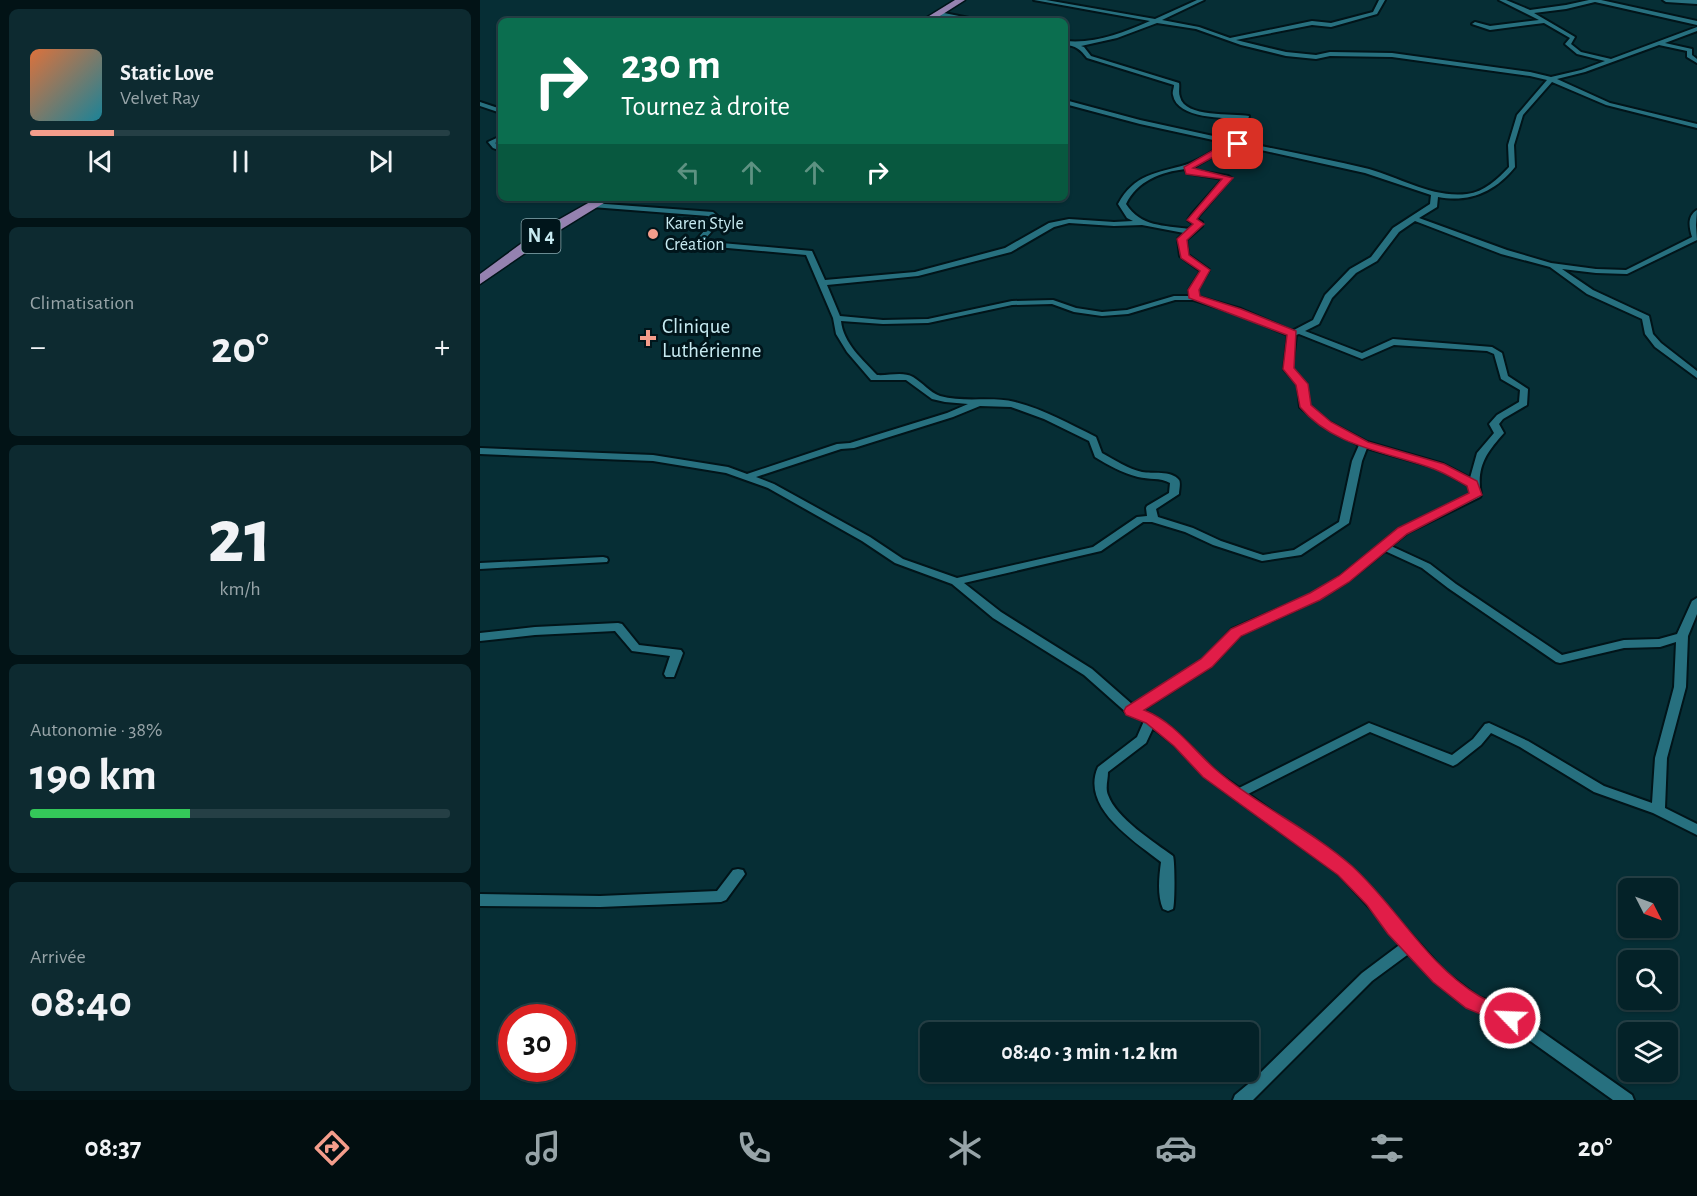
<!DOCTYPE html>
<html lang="fr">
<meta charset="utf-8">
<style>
body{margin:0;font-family:"Alegreya Sans",sans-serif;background:#0d2a30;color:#f1f3f6;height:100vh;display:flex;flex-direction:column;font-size:22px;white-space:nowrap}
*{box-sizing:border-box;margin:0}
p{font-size:20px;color:#97a4a8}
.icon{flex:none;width:33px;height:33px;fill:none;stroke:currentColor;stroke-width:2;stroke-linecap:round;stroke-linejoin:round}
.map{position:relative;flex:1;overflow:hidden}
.panel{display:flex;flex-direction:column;gap:9px;padding:9px;background:#021316;width:480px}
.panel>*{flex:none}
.top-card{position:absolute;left:18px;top:18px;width:570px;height:183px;border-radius:9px;box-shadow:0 2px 4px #0004,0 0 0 2px #253f45;background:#0b6e4f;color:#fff;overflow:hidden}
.needle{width:39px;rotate:132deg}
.fabs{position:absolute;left:1138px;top:878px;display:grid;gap:12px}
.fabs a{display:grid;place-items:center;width:60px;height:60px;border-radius:9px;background:#042228;box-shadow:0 2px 4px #0004,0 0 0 2px #253f45;font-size:30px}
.speed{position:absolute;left:18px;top:1004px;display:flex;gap:12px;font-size:30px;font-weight:700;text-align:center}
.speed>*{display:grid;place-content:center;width:78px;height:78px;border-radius:50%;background:#042228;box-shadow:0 2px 4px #0004,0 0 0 2px #253f45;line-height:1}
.speed .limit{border:9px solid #d22;background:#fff;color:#111}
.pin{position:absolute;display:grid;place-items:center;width:51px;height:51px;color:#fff;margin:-26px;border-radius:12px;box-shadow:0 3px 9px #0006}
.me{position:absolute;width:66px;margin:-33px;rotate:294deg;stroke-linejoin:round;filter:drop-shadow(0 0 4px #0008)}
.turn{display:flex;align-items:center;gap:21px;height:126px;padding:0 24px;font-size:27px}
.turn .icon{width:78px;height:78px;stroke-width:2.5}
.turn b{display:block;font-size:42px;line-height:51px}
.lanes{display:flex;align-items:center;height:57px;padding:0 24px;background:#0003;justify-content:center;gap:30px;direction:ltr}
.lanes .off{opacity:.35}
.big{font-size:45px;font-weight:700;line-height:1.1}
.panel .widget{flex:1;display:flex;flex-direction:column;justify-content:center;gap:9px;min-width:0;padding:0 21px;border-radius:9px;background:#0d2a30}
.panel .dial{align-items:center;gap:0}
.dial b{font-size:78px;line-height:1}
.song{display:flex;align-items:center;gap:18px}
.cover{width:72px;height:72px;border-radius:9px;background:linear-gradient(135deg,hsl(20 70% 55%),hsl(190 70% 35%))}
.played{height:6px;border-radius:3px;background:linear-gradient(90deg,#f49d8b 20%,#253f45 20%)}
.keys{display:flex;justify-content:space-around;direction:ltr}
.heat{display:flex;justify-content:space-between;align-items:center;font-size:33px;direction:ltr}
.charge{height:9px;border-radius:4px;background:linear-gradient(90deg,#34c759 38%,#253f45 0)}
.trip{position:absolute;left:440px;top:1022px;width:339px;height:60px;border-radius:9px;background:#042228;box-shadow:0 2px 4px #0004,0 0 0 2px #253f45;font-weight:700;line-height:60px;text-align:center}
.dock{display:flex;height:96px;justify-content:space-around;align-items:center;background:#020e10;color:#97a4a8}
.dock .icon{width:42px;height:42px}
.dock .on{color:#f49d8b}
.dock b{font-size:27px;color:#f1f3f6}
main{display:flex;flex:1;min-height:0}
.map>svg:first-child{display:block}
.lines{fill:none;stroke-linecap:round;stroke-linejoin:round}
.street-casing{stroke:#011419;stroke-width:4}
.primary-casing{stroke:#011419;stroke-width:3}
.street{fill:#27707f;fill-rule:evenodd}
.primary{fill:#9582b0;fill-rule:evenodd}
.route{fill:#e11d48;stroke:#92132f;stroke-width:1.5}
.poi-dot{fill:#f49d8b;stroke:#00151b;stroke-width:2}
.labels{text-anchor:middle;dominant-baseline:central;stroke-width:6;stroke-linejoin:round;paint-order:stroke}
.far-poi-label{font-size:18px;fill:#c7eaf1;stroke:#00151b;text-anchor:start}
.shield{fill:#00151b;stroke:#8baab1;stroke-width:1.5}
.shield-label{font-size:20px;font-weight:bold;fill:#c7eaf1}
.poi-label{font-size:21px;fill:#c7eaf1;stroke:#00151b;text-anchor:start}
</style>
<main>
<section class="panel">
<div class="widget">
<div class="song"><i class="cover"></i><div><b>Static Love</b><p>Velvet Ray</p></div></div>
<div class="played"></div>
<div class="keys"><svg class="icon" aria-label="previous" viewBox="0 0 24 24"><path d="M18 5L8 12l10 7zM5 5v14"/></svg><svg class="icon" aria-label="pause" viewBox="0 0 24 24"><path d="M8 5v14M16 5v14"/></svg><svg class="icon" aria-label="next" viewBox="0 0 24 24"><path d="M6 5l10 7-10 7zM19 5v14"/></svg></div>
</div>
<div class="widget"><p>Climatisation</p>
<div class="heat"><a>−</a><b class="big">20°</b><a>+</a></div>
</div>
<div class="widget dial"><b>21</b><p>km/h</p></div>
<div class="widget"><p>Autonomie · 38%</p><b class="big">190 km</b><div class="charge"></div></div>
<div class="widget"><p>Arrivée</p><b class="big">08:40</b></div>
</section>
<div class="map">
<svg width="1217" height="1100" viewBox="0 0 1217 1100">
<rect width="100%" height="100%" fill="#062e35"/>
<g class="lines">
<!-- street casing -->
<g class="street-casing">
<path id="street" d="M554,0H566L675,19L717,0H724L682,20L719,27L750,38L832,21L851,23L893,12L899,0H905L897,14L851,27L832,25L756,40L806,52L836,55L850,52L912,53L1050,72L1071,77L1101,70L1125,61L1097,54L1085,44L1090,38L1064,23L1010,30L992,24L995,22L1010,26L1059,20L1019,0H1026L1050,10L1086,5L1109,0H1121L1217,21V25L1115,2L1086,9L1054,13L1095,37L1091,44L1101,52L1131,59L1217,27V31L1185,43L1212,49V55L1217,59V63L1207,57V51L1179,45L1105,72L1077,79L1130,103L1217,124V128L1126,105L1072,82L1043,115L1034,145L1035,167C1015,192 989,203 958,197L957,207L939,218L1027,250L1071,263L1116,269L1146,270L1212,237C1209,227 1207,216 1217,210L1216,225L1217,240L1147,274L1116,273L1082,269L1113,290L1169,316L1173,334L1181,343L1217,371V378L1175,347L1165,334L1162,319L1107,294L1070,267L1021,254L935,221L919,232L897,261L876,273L852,298L839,324L825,331L882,353L913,339L1012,347L1022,353L1028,376L1048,389L1047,405L1023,419L1019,424L1024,433C1006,453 996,467 1001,495L1000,497L927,533L911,546L950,564L976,584L1082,655L1144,640L1179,639L1197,634L1212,601L1217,598V614L1208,636L1206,687L1187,758L1185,808L1217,824V835L1173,813L1114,792L1040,747L1011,733L1001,745L977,764L973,766L890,732L768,794L869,866L965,972L998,997L1022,1005L1035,1013L1152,1095L1154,1100H1133L1025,1023L1012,1015L988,1006L955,980L930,953L892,981L773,1100H753L755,1095L773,1080L882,973L922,943L859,874L725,776L695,745L673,728L666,743L628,772C628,780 625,788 628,795C636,818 674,842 693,856C695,861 695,904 693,909L688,911L683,909C677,895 679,877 681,862C654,841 600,807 618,767L657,737L664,721L648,714L604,675L513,618L472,584L415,563L382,541L288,488L246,473L173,461L0,454V448L173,455L248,467L267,474L357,444L370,443L467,413L488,404L465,402L452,399L426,380H391L367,352L356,334L353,318L326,255L225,246L217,239L234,220L228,216L112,207L108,205L112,203L233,212L242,220L225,239L230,242L332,251L345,280L435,272L525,248L569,223L589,219L634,222L653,221L647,218L638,204C654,174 677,173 705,165C720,161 734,150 747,143L660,124L585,104V100L660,120L756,141L763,119C745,118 697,119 693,95C692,92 694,88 694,85L607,58C601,50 595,45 585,45V41C615,44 642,33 670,21ZM677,23L716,29L761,45L806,56L836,59L850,56L912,57L1050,76L1067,80L1037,115L1028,145L1029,167C1018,179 1004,192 987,194C952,198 921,178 889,169C847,159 804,151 762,142L769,116C752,113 705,118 700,97C698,92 700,87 699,83L611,56L604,47L601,46L637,38ZM754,144L885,173L951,195L950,204L913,228L891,257L870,269L845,295L833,320L812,331L761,309L719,297L717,290L729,270L708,255L706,240L722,226V222L716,219L751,178L748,176L712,170V168ZM705,169L707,173L743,179L712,214L708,220L714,224L709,229C683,225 661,227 646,204C657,181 681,172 705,169ZM589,223L634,226L662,225L704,233L698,239L700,256L721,271L709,290L710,296H694L647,310L622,312L596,308L573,300L532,301L448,319L403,320L360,316L347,285L438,276L531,252L574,227ZM695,300H714L755,313L808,335L804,369L818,385L820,407L843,426L879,445L872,461L859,522L814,550L783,555L741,541L713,528L678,517L676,509L699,494C699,490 701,483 699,480C691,470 672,474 662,472C648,469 635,460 622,453L616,437C590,424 563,409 535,402C512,396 484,403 460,396C449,392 443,383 433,377C423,371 408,376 397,375C383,360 363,343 361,321L403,324L448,323L532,305L572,304L594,312L622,316L648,314ZM819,334L882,359L914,345L1007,351L1014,354L1021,379L1040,390L1039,402L1017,415L1009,424L1014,433L997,453L990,478L963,464L887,442L849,422L829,406L826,384L812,369L816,335ZM500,406L531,407L564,419L609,441L615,457C628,465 642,473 658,477C669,480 680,477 690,483L689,493L667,506L666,508L667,516L657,517L613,547L477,578L423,559L390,537L294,484L276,477L361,449L374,448L473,417ZM887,448L957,468L990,486L991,494L919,529L860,577L831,595L752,629L723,660L653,705L612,669L521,612L484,583L621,551L663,522H672L705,532L733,545L782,561L821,555L869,523L882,461ZM905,551L942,568L968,588L1076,662L1080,663L1144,648L1180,647L1196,642L1194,687L1175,758L1172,803L1124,786L1048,741L1009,723L1005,724L993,739L972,755L889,723L759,788C750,781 740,776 732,768C710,747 691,722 662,710L731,666L760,635L839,599L868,581Z
M1183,0H1217V4L1186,2Z
M459,12L494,19L497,21H486L457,15Z
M0,102L21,109V113L0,106Z
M21,136V140L15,143L21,147V151L13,148L8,142Z
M123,557L127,558L128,560L127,562L0,569V563Z
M138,623L142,624L159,645L201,650L203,653L194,677H186L184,674L190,656L152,651L135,631L55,635L0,641V633L55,627Z
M258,869L263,870L265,874L246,900L241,902L120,907L0,906V894L120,896L237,891L253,870Z"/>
</g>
<!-- primary casing -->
<g class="primary-casing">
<path id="primary" d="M475,0H485L452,21H441Z
M117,198H132L67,238L0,284V274L57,232Z"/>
</g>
<!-- street -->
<use href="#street" class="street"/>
<!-- primary -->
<use href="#primary" class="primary"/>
</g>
<!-- route -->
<path class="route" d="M749,141L762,144L753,146L713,168L753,178L720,215L717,219L724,224L707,240L709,255L730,270L719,290L720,296L761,309L816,331L814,368L828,384L831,405L851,422L888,442L964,464L997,481L1002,495L927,534L869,582L840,600L761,636L732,667L664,710C694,722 711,747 734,768C776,805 830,829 872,866C917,907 946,964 999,996C1011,1003 1025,1007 1037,1012L1040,1018L1037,1024L1030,1026L986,1008L953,982L908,934L887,905L858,875L723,777L694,746L666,723L646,715L644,711L646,707L721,659L751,629L830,593L859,576L918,528L989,493L987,486C976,480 965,473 954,469C908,452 853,447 820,407L816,385L803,369L807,335L709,298L708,290L720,271L701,258L697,239L713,224L707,220L742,179L706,174L704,167Z"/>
<!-- markers -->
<g class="poi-dot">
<circle cx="173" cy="234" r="6"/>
<path d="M165 329h6v6h6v6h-6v6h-6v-6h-6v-6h6z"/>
</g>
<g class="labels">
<!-- far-poi labels -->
<g class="far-poi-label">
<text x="185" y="224">Karen Style<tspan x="185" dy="21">Création</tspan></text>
</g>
<!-- shield labels -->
<rect class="shield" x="41.5" y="219" width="39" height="34" rx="4.5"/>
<g class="shield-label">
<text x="61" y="236">N 4</text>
</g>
<!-- poi labels -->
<g class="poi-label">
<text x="182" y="326">Clinique<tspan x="182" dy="24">Luthérienne</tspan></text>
</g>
</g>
</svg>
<div class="fabs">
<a><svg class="needle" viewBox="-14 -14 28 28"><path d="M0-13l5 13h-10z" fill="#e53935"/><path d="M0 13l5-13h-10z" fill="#97a4a8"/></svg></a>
<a><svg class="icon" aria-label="search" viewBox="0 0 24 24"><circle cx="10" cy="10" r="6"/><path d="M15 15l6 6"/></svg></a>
<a><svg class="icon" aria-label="layers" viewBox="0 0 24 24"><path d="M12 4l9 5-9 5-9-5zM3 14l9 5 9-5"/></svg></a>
</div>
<div class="speed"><div class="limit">30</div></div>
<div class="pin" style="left:758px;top:144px;background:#d93025"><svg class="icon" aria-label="arrive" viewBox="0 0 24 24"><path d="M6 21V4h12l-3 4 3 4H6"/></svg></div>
<svg class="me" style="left:1030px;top:1018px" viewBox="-20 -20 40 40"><circle r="17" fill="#e11d48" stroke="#fff" stroke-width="3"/><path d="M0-11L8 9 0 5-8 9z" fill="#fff"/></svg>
<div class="trip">08:40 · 3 min · 1.2 km</div>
<div class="top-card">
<div class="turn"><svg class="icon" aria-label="right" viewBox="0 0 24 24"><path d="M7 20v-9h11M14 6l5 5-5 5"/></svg><div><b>230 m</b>Tournez à droite</div></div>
<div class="lanes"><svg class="icon off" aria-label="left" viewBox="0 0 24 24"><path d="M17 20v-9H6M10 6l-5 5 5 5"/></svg><svg class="icon off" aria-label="ahead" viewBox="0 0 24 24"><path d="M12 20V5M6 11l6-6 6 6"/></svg><svg class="icon off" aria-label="ahead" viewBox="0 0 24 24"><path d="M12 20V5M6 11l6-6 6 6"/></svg><svg class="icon" aria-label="right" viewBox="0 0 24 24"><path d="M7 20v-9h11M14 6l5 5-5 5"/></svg></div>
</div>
</div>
</main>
<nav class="dock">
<b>08:37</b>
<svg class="icon on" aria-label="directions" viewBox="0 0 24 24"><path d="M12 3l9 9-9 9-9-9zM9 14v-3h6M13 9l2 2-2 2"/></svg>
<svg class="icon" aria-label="music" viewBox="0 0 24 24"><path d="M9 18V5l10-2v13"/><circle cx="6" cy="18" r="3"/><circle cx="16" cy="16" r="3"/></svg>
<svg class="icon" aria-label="phone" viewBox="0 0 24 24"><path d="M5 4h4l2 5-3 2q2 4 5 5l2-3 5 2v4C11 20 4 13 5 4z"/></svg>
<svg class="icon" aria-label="climate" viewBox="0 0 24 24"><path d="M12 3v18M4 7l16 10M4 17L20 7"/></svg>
<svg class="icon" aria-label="car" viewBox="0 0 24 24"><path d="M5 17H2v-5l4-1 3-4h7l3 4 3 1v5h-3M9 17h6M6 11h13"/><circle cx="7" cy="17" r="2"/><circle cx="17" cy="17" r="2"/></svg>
<svg class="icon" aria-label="filters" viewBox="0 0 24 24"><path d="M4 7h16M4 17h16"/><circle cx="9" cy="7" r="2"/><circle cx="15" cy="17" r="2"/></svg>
<b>20°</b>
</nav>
